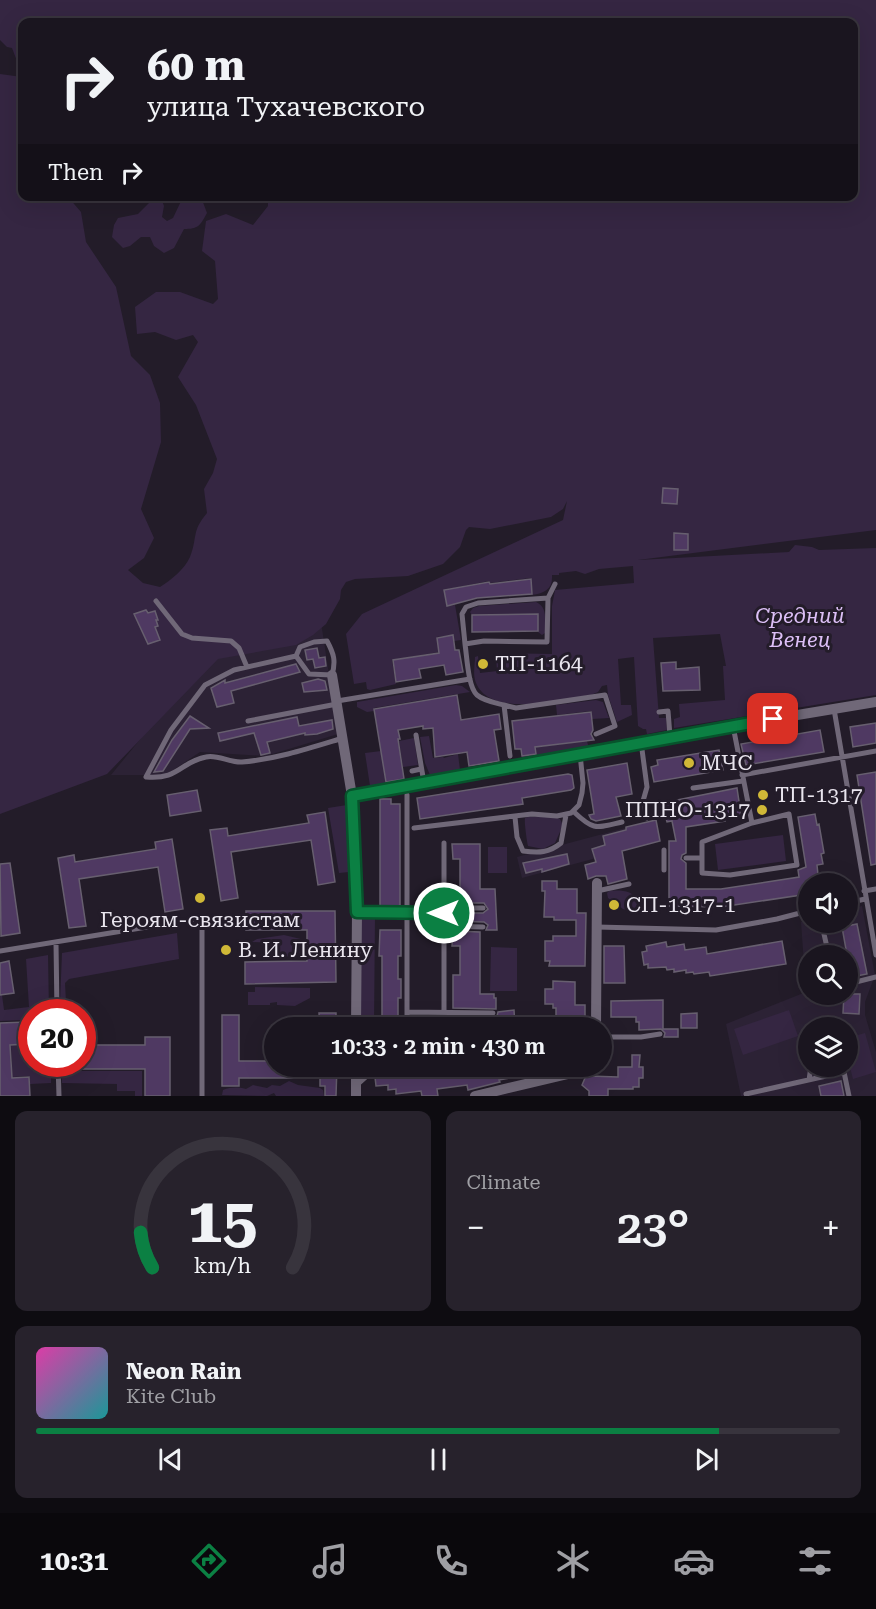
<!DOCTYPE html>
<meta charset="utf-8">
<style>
body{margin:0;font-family:"Roboto Serif",serif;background:#27222c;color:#f1f3f6;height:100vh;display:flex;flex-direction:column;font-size:22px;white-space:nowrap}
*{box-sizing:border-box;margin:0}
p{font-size:20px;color:#9f9fa4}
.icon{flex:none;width:33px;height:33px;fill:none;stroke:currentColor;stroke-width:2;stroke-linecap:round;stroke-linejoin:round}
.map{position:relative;height:1096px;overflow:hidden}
.side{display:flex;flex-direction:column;gap:15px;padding:15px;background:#0e0c11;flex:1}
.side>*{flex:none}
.hud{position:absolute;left:18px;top:18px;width:840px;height:183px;border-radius:12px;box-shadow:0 6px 24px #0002,0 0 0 2px #38343d;background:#1a151f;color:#f1f3f6;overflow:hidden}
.tools{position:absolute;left:798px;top:873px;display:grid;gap:12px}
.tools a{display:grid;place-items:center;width:60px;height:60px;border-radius:50%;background:#1a151f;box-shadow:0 6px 24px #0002,0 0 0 2px #38343d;font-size:30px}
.speed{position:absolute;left:18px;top:999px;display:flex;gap:12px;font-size:30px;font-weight:700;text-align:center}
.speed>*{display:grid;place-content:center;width:78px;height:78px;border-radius:50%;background:#1a151f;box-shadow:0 6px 24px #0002,0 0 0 2px #38343d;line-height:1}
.speed .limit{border:9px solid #d22;background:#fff;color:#111}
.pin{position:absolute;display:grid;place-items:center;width:51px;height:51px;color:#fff;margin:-26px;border-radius:12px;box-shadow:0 3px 9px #0006}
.me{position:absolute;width:66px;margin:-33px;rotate:270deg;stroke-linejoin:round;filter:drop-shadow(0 0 4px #0008)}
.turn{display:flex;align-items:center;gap:21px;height:126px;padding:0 30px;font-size:27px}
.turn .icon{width:78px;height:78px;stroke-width:2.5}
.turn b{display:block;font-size:42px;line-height:51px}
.then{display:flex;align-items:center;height:57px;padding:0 30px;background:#0003;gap:12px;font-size:22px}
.big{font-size:45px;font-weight:600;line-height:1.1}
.side .widget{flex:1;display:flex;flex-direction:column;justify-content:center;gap:9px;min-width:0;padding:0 21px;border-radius:12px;background:#27222c}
.side .dial{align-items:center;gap:0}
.dial svg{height:156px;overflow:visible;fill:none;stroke:#38343d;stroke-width:7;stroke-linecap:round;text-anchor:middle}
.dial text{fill:#f1f3f6;stroke:none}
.song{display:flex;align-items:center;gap:18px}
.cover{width:72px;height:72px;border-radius:9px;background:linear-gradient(135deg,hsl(320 70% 55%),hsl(180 70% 35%))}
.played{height:6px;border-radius:3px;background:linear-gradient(90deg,#0b8043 85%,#38343d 85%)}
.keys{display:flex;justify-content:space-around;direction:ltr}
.heat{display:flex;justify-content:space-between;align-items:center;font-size:33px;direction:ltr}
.side .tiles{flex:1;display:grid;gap:15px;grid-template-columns:1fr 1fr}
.widget:last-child{grid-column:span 2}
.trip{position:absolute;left:264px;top:1017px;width:348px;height:60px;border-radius:30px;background:#1a151f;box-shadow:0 6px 24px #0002,0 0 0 2px #38343d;font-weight:600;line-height:60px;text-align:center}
.tabs{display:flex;height:96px;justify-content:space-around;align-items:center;background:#0a080c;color:#9f9fa4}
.tabs .icon{width:42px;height:42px}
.tabs .on{color:#0b8043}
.tabs b{font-size:27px;color:#f1f3f6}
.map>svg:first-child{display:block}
.built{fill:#2c2235;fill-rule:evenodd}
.green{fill:#352642}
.building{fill:#4f3962;stroke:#675f6f;stroke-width:1.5}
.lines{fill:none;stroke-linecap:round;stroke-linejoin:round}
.service{stroke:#706878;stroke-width:5}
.minor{stroke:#706878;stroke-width:10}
.route-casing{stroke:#07532c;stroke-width:15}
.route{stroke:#0b8043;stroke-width:10}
.poi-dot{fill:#d0b837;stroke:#231c29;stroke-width:2}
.labels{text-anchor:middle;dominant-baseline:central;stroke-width:6;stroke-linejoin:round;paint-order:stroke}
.park-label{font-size:21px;font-style:italic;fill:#dcbff6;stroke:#231c29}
.poi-label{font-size:21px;fill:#e9e5ee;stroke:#231c29;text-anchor:start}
</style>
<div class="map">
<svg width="876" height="1096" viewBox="0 0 876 1096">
<rect width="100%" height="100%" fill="#231c29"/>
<!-- built -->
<path class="built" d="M321,622L338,734L266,756L200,752L166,775H111L214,649Z
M625,828L630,849L522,878L517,857Z
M862,906L875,975L865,1002V1015L876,1052V1096H741L726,1024L806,992L801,922L808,920V922H848V910ZM808,956H848V994H808ZM808,1028H848V1066H808Z"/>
<!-- green -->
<path class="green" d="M0,0H876V530L638,560L789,552L795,545L812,547L819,550L876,548V695L674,728V719L680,717L679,704L725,700L723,666H726L720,634L653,638L659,718H666L667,730L647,734L646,729H643L638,726L634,657L618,659L621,705H631L632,715L617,722L608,695L607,685L602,686L598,692L591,695C561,699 487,720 475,680C473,673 475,664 475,657L478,656L480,673L497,671L496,657L498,653L552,654V606L555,590L634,583L633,566L599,569L585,574L576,571L559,573V575H552C553,589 545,593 532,595L531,578L490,583L489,581L444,590L447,606L455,605L461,640L454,641L452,635L437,637L439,652L392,660L396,684L370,690L367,689L366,682L354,684L346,634L362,614L563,520L567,501L563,509L551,517L490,529L469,527L466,530L460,547L443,564L408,576L355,579L346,582L341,590L340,599L326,624L313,635L296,645L218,659L107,774L0,814V74L22,77V196L68,197L81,212L86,242L116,287L131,356L150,375L160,403L161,442L141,509L154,538L144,558L128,570L143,583L160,587C171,580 184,570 190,557C198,537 191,532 207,513L204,489L213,473L217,459L196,405L178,377L198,342L193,335L176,340L155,332L137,334L135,307L156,292H180L213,304L218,299L215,261L202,251L206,221L226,214L253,225L268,206V196H854V22H22V74L12,48L7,47L0,40Z
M155,197L161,198L164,206L162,217L167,221L173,218L183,197H201L207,213C200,226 198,229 184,229L174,248L164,253L154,246L150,237H141L130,246L123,248L112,237L114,225L118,218L138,214Z
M536,602C548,607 545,621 545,633L542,635L538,632V614L472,615L470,612L473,608L479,606Z
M456,685L462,686L470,692L374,708V711L367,712L357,707V702Z
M596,700L603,702L609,718L592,719L591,711L557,715L556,705Z
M429,736L433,758L443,757L444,758L458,754L460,770L430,775L425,763L420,737Z
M414,738L418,765L403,767L399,741Z
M587,741L588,745H595L522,758L521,749Z
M381,751L386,783L370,786L365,753Z
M347,805L349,872L339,873L328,808Z
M528,817H554L560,819L563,825L555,843L543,849L528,846C527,842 524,822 525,818Z
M783,835L786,861L718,870L715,844Z
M488,847H507V873H488Z
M609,891C620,890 633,890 638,901L637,907L630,911L623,909L608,898L607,893Z
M375,914L374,1027L359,1028L361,920L365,915Z
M177,933L179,959L69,979L65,983L66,1002H60L62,953Z
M284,935L305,940C307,963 294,956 277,956L272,951L275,948L274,943L252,942L257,939Z
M491,947L517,948V991H490Z
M48,955L49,1012H32V1064H51V1083L30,1084L29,1076L12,1077L11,1045L27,1044L26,1020L0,1021V995H2L4,1010L29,1007L26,959Z
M255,987L310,988V998L295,1006L277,1005V1002L270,1003V1005H248V992H255Z
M789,1010L798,1036L743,1055L734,1029Z
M865,1033L876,1072L853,1079L848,1060V1038Z
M62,1064H71L72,1071H142V1096H135V1091H117V1084L62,1083Z
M289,1081L298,1085L320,1088L323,1090L324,1096H276L274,1093L267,1096L222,1095L223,1090C231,1087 237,1087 246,1089L253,1085L267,1088L272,1085L280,1086Z"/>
<!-- building -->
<path class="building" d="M663,488L678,489L677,504L662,503Z
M674,533L688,534V550H674Z
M531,579L532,594L477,598L447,606L444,590L489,582L490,584Z
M146,610L148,613L155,611L158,620H156L158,626L155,627L160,640L148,644L134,614Z
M538,614V631L472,632V615Z
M453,635L455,650H459L463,672L446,675L444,665L419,669L421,678L396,682L393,660L439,653L437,638Z
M317,648L319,658L325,657L326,666L315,668L313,659L307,660L305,650Z
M676,662V669L699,667L700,690L663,691L661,663Z
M296,664L300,672L231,691L234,703L217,707L211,688L225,680V683Z
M318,679L325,681L327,690L304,692L302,683Z
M457,695L461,720L499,714L501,729L494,730L499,761L469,766L467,752L435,757L433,728L423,729V726L398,730L400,739H398L404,779L386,782L374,709Z
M591,712L593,730L591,734L594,740L535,747L536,754L522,756L521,749H515L512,721Z
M190,716L209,728L190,729L163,771L154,772L172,740Z
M297,717L299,726L332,720L333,729L317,734L305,735V733L267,742L270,753L261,755L254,733L220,741L218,733Z
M876,723V743L853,747L850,727Z
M820,730L824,752L746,765L741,744Z
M719,750L723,770L654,782L651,767L658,765L657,760Z
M627,763L632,794L616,797L621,816L596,821L591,819L589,815L594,814L587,770Z
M876,772V864L871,865L857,775Z
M568,774L572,775L574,788L571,790L522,798L523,804L420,819L417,798Z
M737,788L741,815L725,818V821L686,827V853L682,855L681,859L686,863V889H721L799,877L798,870L806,867L798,817L815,814L817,825L819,824L824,853L821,854L823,864L817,865L819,884H808V894L721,907L669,906V841H676L672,821L667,822L662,803Z
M197,790L201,811L170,816L167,795Z
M380,799H391V804H400V906H380Z
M325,812L335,882L318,885L311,840L231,852L238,898L221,901L210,830L227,828L228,836L309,823L307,815Z
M656,820L660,841L622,851L627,879L608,884L606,876H596L588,879L585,865L596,862L592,849L605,845L603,836L626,830V827Z
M172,839L183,909L165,912L158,867L79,879L86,926L69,928L58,858L74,855L75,862L156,849L155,842Z
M452,844H480V889H495L497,930H486L488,925L484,922L452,921V913H483L488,909L484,903H453V888H460V859H453Z
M567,854L569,864L542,872V869L526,873L523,863Z
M10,863L20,933L1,936L0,864Z
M542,881H557V889H577V913H586L585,966H549L550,961H545V941H553V936H576V920H554V917H544L545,891H542Z
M246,911H335L336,982L245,984V962L307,961V930H246Z
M857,924L867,974L851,977L842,927Z
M380,930H401V956H398V979H401V998H398V1020H402V1028H380V1020H382V956H379Z
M453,931L480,932V994H494V998H496V1009L453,1008V975H460V946H452Z
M782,941L786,964L710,976L709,972L694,974L693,972L686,973V970L674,972V969L667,970L666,967L648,968V964L644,965L642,952L647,951L646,946L666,942L667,947L684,944L685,950L706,947L707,954Z
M604,946H624L625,983H604Z
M9,961L14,993L0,995V963Z
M553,981L575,982V1005H585V1028H556V1008H553V1004H545V989H553Z
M844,994H860L859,1014L843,1013Z
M663,1000V1029H678V1037H664L665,1033L661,1029L639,1030V1022H636V1017H611V1001Z
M514,1010L515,1026L505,1028H464V1018H494L497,1016L498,1012Z
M319,1013H336V1028H320Z
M697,1013V1028H681V1014Z
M222,1015H239V1061H274V1066H337L336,1096H325V1086H320V1078H239V1086H222Z
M26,1022L27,1044L10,1045L12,1078L29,1077L30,1096H0V1023Z
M145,1037H170V1096H145V1069H82V1045H145Z
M632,1055H640L639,1067H643V1078H639V1087H633V1089H608V1096H589V1091L582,1085L585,1078L589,1076L618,1077V1067H632Z
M382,1066H406L407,1072L435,1068V1066H505L506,1070L553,1067L554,1070L499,1080L500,1082L468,1090L467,1085L437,1089L438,1096H422L421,1091L396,1094V1089L388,1090V1085L376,1086L375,1077L381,1076Z
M841,1081L844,1096H821L819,1086Z"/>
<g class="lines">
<!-- service -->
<path class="service" d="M156,601L182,634L192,638L231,641L239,648L247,667
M465,644L462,614L466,607L478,603L548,598L555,584
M296,656L300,647L314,642L327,641C334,654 336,661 332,675L309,674L296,656L234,670L205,685L171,730L146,777C179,780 180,762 206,757C217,754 230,763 242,762C277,759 310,748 343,738
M337,701L470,679
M504,705C496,703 484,701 477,695C468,687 467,657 465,644L484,641L547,642L548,598
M834,709L876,955
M659,712L668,711L670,736
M248,721L337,704
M416,735L424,783
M641,742L647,787L643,801L647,818
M510,756L504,705L516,708L605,695L615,726L596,734
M412,771L421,769
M742,775L876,751
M693,788L743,781
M574,812C594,831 596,828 622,822
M515,817L517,837L523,851C539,853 549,853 561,843L566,815
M414,828L532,814L557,816L571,813L579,805L582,793L583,783L580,754
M686,858H702V842L752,823L733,726
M702,858V873L730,875L797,865L789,814L752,823
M664,870V850
M597,891L629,884
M864,891L876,889
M848,903L865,899
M444,908H483
M357,912L444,913V843
M444,926L483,927
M597,927L716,930L777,919L808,911
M824,934L829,956
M56,943L57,1012
M0,951L202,918V1096
M848,984L876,977
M407,1012L493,1013
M444,1012V913
M407,1028V795
M602,1037H641L660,1034
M58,1064L59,1096
M809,1080L811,1066
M358,1084L377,1067
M746,1094L844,1072L849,1096"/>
<!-- minor -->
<path class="minor" d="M332,675L352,796L357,912L356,1028
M352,796L670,736L876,702
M596,1028L597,883
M356,1096V1066
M475,1096L585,1070L590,1066"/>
</g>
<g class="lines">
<!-- route casing -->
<g class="route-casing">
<path id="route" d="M444,913L357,912L352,796L773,719"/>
</g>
<!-- route -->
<use href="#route" class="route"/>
</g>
<!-- markers -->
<g class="poi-dot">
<circle cx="483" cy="664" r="6"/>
<circle cx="689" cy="763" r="6"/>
<circle cx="763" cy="795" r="6"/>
<circle cx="762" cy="810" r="6"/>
<circle cx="200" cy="898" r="6"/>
<circle cx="614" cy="905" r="6"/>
<circle cx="226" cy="950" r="6"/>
</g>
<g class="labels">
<!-- park labels -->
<g class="park-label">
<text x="800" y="616">Средний<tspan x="800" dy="24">Венец</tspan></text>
</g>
<!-- poi labels -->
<g class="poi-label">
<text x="495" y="664">ТП-1164</text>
<text x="701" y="763">МЧС</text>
<text x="775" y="795">ТП-1317</text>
<text x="750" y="810" text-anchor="end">ППНО-1317</text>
<text x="626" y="905">СП-1317-1</text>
<text x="200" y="920" text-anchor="middle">Героям-связистам</text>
<text x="238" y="950">В. И. Ленину</text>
</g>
</g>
</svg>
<div class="tools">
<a><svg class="icon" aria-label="sound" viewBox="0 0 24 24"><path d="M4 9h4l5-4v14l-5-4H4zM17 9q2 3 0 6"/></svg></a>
<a><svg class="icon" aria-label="search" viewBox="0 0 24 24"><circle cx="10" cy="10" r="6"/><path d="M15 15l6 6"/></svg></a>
<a><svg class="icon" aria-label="layers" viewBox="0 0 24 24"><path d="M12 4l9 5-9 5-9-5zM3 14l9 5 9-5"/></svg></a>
</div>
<div class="speed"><div class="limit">20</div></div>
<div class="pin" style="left:773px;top:719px;background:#d93025"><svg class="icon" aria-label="arrive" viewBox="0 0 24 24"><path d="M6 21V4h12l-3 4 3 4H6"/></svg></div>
<svg class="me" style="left:444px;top:913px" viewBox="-20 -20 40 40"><circle r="17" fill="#0b8043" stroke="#fff" stroke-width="3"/><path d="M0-11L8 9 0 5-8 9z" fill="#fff"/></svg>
<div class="trip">10:33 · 2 min · 430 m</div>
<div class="hud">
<div class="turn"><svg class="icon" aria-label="right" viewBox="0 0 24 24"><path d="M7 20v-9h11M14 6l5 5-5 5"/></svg><div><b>60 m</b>улица Тухачевского</div></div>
<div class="then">Then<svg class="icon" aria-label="right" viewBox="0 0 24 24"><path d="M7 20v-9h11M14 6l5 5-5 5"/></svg></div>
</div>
</div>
<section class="side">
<div class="tiles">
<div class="widget dial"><svg viewBox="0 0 100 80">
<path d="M14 69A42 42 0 1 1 86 69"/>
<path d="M14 69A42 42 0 0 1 8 51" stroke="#0b8043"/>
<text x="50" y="56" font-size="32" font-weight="700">15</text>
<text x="50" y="72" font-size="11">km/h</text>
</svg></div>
<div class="widget"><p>Climate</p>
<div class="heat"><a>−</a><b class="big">23°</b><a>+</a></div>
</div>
<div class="widget">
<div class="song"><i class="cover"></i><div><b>Neon Rain</b><p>Kite Club</p></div></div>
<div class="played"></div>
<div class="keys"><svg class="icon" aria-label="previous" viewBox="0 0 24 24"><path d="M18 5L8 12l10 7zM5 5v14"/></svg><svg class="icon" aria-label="pause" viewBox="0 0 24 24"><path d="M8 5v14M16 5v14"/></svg><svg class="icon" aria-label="next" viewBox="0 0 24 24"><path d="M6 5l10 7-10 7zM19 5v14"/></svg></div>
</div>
</div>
</section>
<nav class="tabs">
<b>10:31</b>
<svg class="icon on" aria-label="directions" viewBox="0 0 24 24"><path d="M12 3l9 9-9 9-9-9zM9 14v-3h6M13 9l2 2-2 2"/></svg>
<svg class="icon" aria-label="music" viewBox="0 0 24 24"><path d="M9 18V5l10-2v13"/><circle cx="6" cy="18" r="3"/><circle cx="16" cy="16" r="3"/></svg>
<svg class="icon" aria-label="phone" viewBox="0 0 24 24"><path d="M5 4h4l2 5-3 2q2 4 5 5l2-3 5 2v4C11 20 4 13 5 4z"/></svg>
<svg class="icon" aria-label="climate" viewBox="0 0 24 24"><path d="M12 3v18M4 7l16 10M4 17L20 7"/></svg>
<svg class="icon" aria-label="car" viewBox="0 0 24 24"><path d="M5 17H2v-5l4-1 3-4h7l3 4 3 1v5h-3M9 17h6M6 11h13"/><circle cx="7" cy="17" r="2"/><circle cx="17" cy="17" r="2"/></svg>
<svg class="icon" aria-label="filters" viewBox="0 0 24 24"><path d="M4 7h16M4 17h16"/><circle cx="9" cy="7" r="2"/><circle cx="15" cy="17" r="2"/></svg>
</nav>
